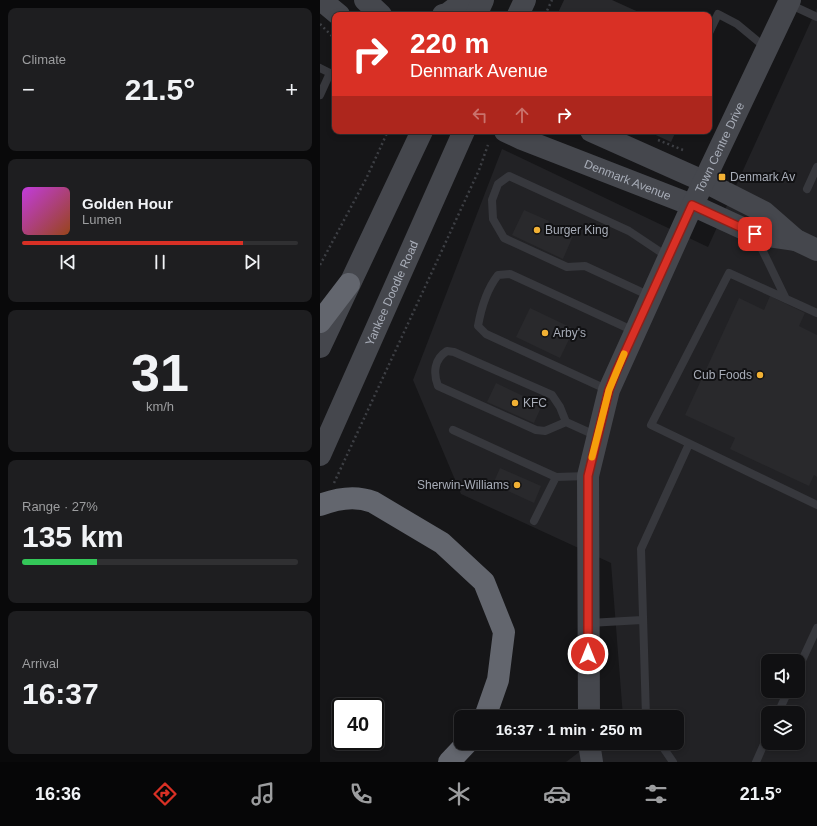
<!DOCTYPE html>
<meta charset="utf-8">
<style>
body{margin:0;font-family:Arial,sans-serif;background:#1e1e20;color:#f1f3f6;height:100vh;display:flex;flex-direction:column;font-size:15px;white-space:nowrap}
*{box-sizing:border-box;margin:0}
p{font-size:13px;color:#9c9d9f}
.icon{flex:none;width:22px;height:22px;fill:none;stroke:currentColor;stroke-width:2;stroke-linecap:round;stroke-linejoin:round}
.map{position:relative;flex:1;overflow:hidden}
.drawer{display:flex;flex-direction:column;gap:8px;padding:8px;background:#09090a;width:320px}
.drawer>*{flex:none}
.hud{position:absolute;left:12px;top:12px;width:380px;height:122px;border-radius:8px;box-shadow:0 2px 6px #0003,0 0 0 1px #303032;background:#d93025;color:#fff;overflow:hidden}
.tools{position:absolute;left:441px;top:654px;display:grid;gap:8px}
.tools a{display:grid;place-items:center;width:44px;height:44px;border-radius:8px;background:#101012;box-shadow:0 2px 6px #0003,0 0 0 1px #303032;font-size:20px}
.speed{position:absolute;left:12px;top:698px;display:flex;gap:8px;font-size:20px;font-weight:700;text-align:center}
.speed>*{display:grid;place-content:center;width:52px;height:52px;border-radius:50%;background:#101012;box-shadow:0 2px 6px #0003,0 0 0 1px #303032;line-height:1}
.speed .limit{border:2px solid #111;border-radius:6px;background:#fff;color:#111}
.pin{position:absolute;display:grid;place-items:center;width:34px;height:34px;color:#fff;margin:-17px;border-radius:8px;box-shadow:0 2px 6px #0006}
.me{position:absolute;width:44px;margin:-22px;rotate:0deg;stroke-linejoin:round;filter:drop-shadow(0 0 3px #0008)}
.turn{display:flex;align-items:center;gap:14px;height:84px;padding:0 12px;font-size:18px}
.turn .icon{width:52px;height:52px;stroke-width:2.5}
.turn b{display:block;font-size:28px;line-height:34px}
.lanes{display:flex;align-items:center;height:38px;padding:0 12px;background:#0003;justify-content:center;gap:20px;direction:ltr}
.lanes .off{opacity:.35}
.big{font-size:30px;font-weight:700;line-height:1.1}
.drawer .tile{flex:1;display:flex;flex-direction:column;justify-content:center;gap:6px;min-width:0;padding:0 14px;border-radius:8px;background:#1e1e20}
.drawer .dial{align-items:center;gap:0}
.dial b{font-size:52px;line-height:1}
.song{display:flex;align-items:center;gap:12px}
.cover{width:48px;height:48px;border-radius:6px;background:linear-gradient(135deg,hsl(290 70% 55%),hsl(20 70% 35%))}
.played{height:4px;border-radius:2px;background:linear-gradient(90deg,#d93025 80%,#303032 80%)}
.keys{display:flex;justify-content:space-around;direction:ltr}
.heat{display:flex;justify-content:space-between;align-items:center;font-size:22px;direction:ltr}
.charge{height:6px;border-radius:3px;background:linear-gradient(90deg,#34c759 27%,#303032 0)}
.trip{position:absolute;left:134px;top:710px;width:230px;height:40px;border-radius:8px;background:#101012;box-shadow:0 2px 6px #0003,0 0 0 1px #303032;font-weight:700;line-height:40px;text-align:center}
.menu{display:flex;height:64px;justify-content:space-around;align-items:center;background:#060607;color:#9c9d9f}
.menu .icon{width:28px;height:28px}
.menu .active{color:#d93025}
.menu b{font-size:18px;color:#f1f3f6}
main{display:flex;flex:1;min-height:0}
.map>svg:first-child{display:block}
.built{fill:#222225;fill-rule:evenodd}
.building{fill:#29292c}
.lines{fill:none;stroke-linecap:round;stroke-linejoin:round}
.path{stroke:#3d3f44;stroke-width:2.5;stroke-dasharray:2 3;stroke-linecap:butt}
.lane{stroke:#37383d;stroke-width:8}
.secondary{stroke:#45474d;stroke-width:22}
.highway{stroke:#63666e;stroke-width:22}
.route-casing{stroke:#8d1f18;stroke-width:10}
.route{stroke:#d93025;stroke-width:7}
.slow{stroke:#f59e0b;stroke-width:7}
.poi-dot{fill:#f2b134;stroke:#111113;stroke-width:1.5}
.labels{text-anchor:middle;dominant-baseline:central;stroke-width:4;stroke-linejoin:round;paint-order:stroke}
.street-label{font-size:12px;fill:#a8adb8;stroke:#111113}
.poi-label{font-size:12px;fill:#a8adb8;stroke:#111113;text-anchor:start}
</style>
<main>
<section class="drawer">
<div class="tile"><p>Climate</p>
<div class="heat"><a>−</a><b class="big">21.5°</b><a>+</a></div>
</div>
<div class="tile">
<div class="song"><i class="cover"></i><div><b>Golden Hour</b><p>Lumen</p></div></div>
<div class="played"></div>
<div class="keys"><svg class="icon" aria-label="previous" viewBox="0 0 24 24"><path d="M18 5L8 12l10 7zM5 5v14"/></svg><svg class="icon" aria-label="pause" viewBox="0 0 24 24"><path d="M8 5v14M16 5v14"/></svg><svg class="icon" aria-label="next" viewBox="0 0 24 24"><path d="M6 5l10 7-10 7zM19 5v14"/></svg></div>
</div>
<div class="tile dial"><b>31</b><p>km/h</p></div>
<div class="tile"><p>Range · 27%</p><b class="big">135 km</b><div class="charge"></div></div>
<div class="tile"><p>Arrival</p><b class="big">16:37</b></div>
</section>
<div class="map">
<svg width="497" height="762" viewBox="0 0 497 762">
<rect width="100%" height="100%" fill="#161618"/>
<!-- built -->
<path class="built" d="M497,8V762H246L271,743H357V717H303L291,563L141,494L93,380L182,149L388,247ZM448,661H478V691H448ZM448,713H478V743H448Z"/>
<!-- building -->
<path class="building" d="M244,0H292L325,15H237Z
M327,131H356L351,142Z
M204,210L229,221L228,224L253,236L243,259L192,235Z
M450,296L485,313L479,326L497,335V477L494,475L489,486L410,449L415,438L365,415L419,298L444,310Z
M210,308L254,329L240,358L196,337Z
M176,383L222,405L214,423L167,402Z
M180,468L221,486L214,503L173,484Z"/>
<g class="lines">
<!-- path -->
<path class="path" d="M225,15L232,0
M0,24L15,39
M338,140L363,150
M0,265L46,179L68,131
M14,483L118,259L159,170L168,145"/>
<!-- lane -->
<path class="lane" d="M469,4L497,17
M389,33L398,14L417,24L446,48
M0,68L10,73L0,95
M487,189L497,167
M436,237L466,299
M330,296L265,266L247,267L184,238L173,219L172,200L178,184L189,176L309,231L348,257
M497,313L409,273L331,425L497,505
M288,390L166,334L158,326C161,309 167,289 178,275L190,274L314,331
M246,422L225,431L216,430L118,386C113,373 114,359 127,351L134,352L232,395L240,407L246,422L277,436
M133,430L236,477L267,476
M214,521L236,477
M269,623L322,620
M478,669L497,628
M458,713L468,691
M326,717L321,549L369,444
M340,743L353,762
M436,762L448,735"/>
<!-- secondary -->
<g class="secondary">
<path d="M1,0L19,15"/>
<path d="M45,0L61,15"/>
<path d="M123,15L127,14L146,0"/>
<path d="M156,15L163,0"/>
<path d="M198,15L205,0"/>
<path id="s1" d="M185,131L202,139L372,205L435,234L476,240"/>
<path d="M271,131L383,181L444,212L476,240L497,250"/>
<path d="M0,347L102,131"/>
<path id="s2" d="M0,455L144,131"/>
<path id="s3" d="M269,717L268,476L289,390L367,217L470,0"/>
<path d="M269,743L272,762"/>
</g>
<!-- highway -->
<path class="highway" d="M0,322L29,284
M0,505C18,498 35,495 53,502L122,543L164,582L184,632L178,680L165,717
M129,762L147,743"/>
</g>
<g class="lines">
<!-- route casing -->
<g class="route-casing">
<path id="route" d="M268,654V476L289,390L296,372L372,205L435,234"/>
</g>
<!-- route -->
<use href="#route" class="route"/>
<!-- slow -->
<path class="slow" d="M272,457L289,390L304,354"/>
</g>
<!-- markers -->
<g class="poi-dot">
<rect x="398" y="173" width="8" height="8" rx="2"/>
<circle cx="217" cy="230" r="4"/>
<circle cx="225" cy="333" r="4"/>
<circle cx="440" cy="375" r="4"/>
<circle cx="195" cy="403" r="4"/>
<circle cx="197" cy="485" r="4"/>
</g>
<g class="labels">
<!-- street labels -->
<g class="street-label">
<text stroke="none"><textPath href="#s3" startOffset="596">Town Centre Drive</textPath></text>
<text stroke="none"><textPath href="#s1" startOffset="132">Denmark Avenue</textPath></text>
<text stroke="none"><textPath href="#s2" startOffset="177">Yankee Doodle Road</textPath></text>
</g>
<!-- poi labels -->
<g class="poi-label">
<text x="410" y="177">Denmark Av</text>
<text x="225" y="230">Burger King</text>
<text x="233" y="333">Arby's</text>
<text x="432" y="375" text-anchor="end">Cub Foods</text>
<text x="203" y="403">KFC</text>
<text x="189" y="485" text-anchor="end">Sherwin-Williams</text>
</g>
</g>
</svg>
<div class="tools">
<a><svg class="icon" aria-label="sound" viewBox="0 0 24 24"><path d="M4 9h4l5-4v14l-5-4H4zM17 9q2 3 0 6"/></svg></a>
<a><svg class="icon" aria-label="layers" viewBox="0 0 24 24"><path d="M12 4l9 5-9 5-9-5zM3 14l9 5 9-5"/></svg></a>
</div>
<div class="speed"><div class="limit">40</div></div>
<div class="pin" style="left:435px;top:234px;background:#d93025"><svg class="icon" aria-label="arrive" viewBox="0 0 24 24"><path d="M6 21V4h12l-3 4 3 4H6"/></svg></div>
<svg class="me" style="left:268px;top:654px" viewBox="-20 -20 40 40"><circle r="17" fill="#d93025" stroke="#fff" stroke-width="3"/><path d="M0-11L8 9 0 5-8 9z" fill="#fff"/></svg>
<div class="trip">16:37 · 1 min · 250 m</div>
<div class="hud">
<div class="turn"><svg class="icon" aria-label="right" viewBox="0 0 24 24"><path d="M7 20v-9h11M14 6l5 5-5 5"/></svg><div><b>220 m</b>Denmark Avenue</div></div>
<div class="lanes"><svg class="icon off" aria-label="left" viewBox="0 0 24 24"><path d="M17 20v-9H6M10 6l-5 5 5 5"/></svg><svg class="icon off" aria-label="ahead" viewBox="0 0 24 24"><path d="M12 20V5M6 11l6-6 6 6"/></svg><svg class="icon" aria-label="right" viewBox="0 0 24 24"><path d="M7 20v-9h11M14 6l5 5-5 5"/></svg></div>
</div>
</div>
</main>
<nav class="menu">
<b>16:36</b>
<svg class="icon active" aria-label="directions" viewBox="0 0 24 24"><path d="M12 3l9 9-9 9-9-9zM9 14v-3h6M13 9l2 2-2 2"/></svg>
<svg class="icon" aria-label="music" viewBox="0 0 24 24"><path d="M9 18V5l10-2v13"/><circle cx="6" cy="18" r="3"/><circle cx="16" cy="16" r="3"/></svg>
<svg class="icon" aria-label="phone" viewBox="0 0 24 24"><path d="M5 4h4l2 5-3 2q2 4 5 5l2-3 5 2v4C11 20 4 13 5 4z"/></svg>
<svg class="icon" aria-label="climate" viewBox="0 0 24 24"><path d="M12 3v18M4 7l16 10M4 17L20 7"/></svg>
<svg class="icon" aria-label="car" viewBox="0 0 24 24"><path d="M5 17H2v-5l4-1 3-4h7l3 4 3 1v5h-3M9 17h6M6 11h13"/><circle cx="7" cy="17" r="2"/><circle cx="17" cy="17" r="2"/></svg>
<svg class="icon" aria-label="filters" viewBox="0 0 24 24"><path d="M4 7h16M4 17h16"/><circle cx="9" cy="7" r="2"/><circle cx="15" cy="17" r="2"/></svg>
<b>21.5°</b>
</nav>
